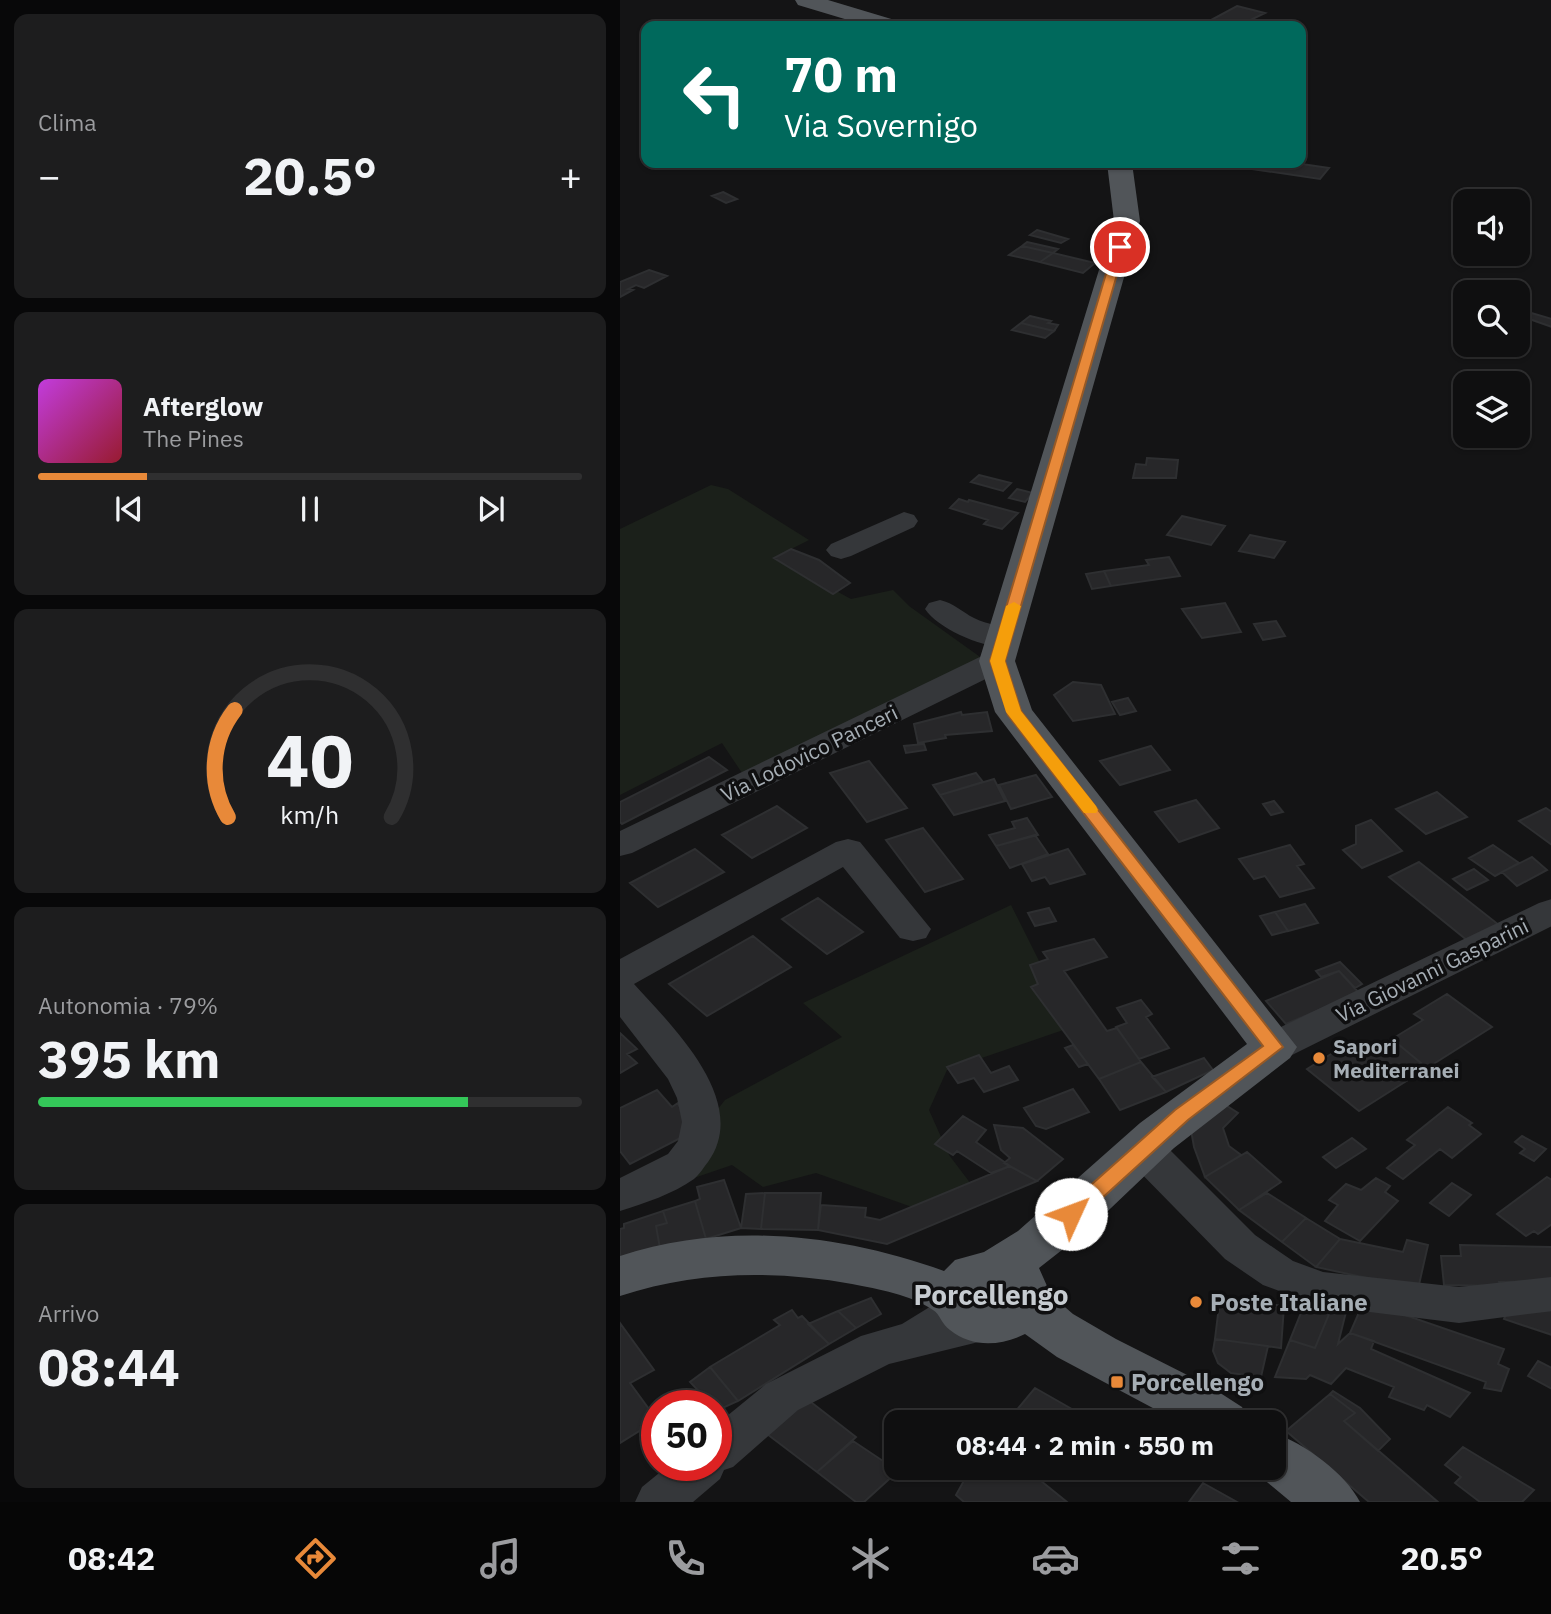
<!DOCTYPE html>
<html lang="it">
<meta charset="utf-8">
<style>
body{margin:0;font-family:"IBM Plex Sans",sans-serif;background:#1d1d1e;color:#f1f3f6;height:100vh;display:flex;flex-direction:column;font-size:26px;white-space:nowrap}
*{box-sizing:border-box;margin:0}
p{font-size:23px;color:#9b9c9f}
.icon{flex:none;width:38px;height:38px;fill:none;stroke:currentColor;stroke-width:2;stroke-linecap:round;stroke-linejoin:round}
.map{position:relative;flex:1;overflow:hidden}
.details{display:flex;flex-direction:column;gap:14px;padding:14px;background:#080809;width:620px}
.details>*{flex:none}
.guide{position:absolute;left:21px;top:21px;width:665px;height:147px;border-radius:14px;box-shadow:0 2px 5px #0004,0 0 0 2px #2f2f30;background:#00695c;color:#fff;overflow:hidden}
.buttons{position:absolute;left:833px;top:189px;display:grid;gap:14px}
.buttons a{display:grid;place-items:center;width:77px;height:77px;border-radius:14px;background:#0f0f10;box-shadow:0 2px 5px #0004,0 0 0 2px #2f2f30;font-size:35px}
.speed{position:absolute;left:21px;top:1390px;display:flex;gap:14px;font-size:35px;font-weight:700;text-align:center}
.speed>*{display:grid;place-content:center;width:91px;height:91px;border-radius:50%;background:#0f0f10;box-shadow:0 2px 5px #0004,0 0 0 2px #2f2f30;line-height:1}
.speed .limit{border:10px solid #d22;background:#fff;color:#111}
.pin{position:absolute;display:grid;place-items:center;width:60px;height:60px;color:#fff;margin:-30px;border:4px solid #fff;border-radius:50%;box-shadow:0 2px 7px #0007}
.me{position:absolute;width:77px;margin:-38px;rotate:47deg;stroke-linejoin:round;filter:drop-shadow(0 0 5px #0008)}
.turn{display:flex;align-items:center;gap:24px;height:147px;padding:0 28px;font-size:32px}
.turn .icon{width:91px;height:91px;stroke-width:2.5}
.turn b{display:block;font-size:49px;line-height:60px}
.big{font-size:52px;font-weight:800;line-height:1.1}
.details .tile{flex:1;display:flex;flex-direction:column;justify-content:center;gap:10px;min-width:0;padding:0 24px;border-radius:14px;background:#1d1d1e}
.details .dial{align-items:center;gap:0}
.dial svg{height:182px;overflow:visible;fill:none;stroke:#2f2f30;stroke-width:7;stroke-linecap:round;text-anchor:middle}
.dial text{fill:#f1f3f6;stroke:none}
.song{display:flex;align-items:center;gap:21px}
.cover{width:84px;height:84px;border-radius:10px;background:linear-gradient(135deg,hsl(290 70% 55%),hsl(350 70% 35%))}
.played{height:7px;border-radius:4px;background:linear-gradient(90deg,#e88939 20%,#2f2f30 20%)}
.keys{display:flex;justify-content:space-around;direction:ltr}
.heat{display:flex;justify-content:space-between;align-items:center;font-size:38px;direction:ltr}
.charge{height:10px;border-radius:5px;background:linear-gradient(90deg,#34c759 79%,#2f2f30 0)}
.trip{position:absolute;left:264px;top:1410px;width:402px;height:70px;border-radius:14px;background:#0f0f10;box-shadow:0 2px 5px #0004,0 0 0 2px #2f2f30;font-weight:800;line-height:70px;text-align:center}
.dock{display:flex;height:112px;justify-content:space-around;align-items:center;background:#060606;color:#9b9c9f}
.dock .icon{width:49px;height:49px}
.dock .current{color:#e88939}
.dock b{font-size:32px;color:#f1f3f6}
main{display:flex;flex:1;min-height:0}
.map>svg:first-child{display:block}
.green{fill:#1b201a}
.building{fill:#272729;stroke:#2e2f31;stroke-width:2}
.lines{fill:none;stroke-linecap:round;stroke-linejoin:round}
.minor{fill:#35373a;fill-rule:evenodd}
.major{fill:#515559;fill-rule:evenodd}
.route{fill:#e88939;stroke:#975925;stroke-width:2}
.slow{fill:#f59e0b}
.poi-dot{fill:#e88939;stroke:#0f0f10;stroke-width:2.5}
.labels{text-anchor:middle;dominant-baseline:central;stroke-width:7;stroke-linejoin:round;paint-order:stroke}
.street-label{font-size:21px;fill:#a6aeb5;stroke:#0f0f10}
.poi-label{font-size:21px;font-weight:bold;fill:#a6aeb5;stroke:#0f0f10;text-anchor:start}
.near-poi-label{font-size:24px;font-weight:bold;fill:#a6aeb5;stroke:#0f0f10;text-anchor:start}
.near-quarter-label{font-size:28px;font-weight:bold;fill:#c7ccd1;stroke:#0f0f10}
</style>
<main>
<section class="details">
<div class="tile"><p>Clima</p>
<div class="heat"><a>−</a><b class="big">20.5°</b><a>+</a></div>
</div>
<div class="tile">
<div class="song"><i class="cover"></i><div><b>Afterglow</b><p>The Pines</p></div></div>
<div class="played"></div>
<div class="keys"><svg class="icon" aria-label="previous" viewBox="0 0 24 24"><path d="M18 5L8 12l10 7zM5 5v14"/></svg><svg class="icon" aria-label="pause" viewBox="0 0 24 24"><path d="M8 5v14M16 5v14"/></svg><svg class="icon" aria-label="next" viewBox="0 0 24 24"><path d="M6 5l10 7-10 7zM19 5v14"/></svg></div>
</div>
<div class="tile dial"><svg viewBox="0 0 100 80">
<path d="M14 69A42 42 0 1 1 86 69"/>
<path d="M14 69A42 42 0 0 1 17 22" stroke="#e88939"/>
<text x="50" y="56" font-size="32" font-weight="700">40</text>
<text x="50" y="72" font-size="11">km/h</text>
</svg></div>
<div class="tile"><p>Autonomia · 79%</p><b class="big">395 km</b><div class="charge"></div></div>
<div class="tile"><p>Arrivo</p><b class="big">08:44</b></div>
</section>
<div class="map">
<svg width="932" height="1502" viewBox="0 0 932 1502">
<rect width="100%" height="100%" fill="#141415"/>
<!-- green -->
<path class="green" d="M91,485L108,489L189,540L159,555L209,584V587L231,599L273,590L289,606L363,659L124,776L102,743L0,795V529Z
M391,905L452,1027L327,1070L309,1110L329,1155L351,1184L292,1207L196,1173L143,1187L112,1165L33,1192L105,1100L222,1037L183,1003Z"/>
<!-- building -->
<path class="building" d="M617,6L645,13L618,26H580Z
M615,163H675L709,168L700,179L612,166Z
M103,192L117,199L106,203L92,196Z
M417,230L448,239L441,243L410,235Z
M407,242L438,249L433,253L402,246Z
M402,246L433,253L420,262L389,255Z
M433,253L475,263L463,273L420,262Z
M29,270L47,276L24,288L16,285L8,289L13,290L0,297V282Z
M908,312L932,319V327L901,316Z
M410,316L431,321L428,323L438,325L434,331L401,323Z
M401,323L434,331L425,338L392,330Z
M527,458L558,460L556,478H513L516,464L526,465Z
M359,475L391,483L383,491L351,482Z
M397,489L413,493L405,502L389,498Z
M339,499L348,502L349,500L398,513L382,529L364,524L368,520L330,508Z
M562,516L605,526L591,545L547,535Z
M630,535L665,542L654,558L619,551Z
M171,549L199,560L230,583L213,594L154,558Z
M549,557L560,576L491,586L484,571L529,565L526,560Z
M484,571L491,586L472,589L466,574Z
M605,603L621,632L582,638L562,609Z
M656,621L665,636L643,640L634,624Z
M453,682L481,685L495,714L453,721L434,695Z
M508,698L516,711L500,715L492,702Z
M341,712L342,715L367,712L372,731L325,735L326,738L298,743L294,724Z
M304,744L306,750L286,753L284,746Z
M531,746L550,770L500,785L480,761Z
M89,757L107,770L2,824L0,822V802Z
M249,761L287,808L247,822L210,773Z
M356,773L363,782L320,795L313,785Z
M416,775L432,797L391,809L379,785Z
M374,779L385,801L334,815L320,795Z
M817,792L847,817L806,834L776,809Z
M576,800L599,828L559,842L535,812Z
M654,801L663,812L651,815L643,804Z
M157,806L187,828L132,858L102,835Z
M926,808L932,812V845L899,821Z
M407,818L418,835L376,846L369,835L395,828L392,822Z
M751,820L782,851L742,868L723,850L736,844V826Z
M303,828L343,879L305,892L266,840Z
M415,835L428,854L390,868L376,846Z
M670,845L684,864L677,866L694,888L660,897L645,876L634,879L619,859Z
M873,845L899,863L875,876L849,858Z
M75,849L104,872L38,907L10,883Z
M448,849L465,874L430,884L425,877L412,881L402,864Z
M912,857L927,870L897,886L882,872Z
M799,862L884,929L853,945L769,877Z
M854,869L868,880L847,890L833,879Z
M198,898L243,932L207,954L162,919Z
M685,904L698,923L668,931L655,912Z
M429,908L436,921L415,926L408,913Z
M655,912L668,931L652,935L640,916Z
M133,936L171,967L87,1016L49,984Z
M474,939L487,957L444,971L487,1031L497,1028L521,1062L479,1079L411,987L418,984L410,965L428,959L423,952Z
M720,962L742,984L735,988L719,971L701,977L696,971Z
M719,971L739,993L666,1024L646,1001Z
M827,994L872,1027L807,1068L772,1039L803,1020L794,1014Z
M521,1000L532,1014L526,1017L549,1048L519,1059L496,1027L507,1023L497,1008Z
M0,1033L17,1049L7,1054L17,1063L0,1073Z
M772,1039L807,1068L739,1111L687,1069L724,1046L740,1059Z
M453,1045L468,1064L459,1067L445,1048Z
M359,1055L371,1073L389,1066L398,1080L364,1092L354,1078L338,1083L327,1067Z
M584,1058L593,1070L546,1092L532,1077Z
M521,1062L546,1092L500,1110L479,1079Z
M453,1089L469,1112L426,1129L416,1126L404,1108Z
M37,1090L52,1107L58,1103L72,1132L10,1164L0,1151V1108Z
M596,1099L618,1113L603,1128L609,1146L621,1155L585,1177L574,1147L571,1130Z
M828,1107L852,1123L849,1125L861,1134L832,1158L820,1149L783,1179L767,1168L795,1145L787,1140Z
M343,1116L366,1130L356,1142L390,1166L371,1173L337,1151L333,1155L315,1144Z
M374,1125L403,1128L443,1159L417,1181L384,1163L390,1158L381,1150Z
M902,1136L926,1149L914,1161L900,1153L905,1149L895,1142Z
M732,1138L746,1149L716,1168L703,1157Z
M627,1152L661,1182L619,1210L585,1177Z
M390,1166L417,1181L267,1244L198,1230L201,1205L246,1208L245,1217L260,1220Z
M927,1177L932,1180V1224L918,1234L914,1231L906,1236L877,1214Z
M756,1178L770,1186L765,1192L778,1201L740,1241L705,1221L718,1205L709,1200L726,1184L741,1190Z
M104,1180L121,1228L86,1239L75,1201L80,1199L77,1187Z
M832,1183L851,1195L829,1216L810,1203Z
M145,1193L141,1229L121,1228L126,1194Z
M145,1193H201L198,1230L141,1229Z
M647,1193L686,1218L662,1242L619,1210Z
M75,1201L86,1239L41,1254L36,1226L47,1223L43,1211Z
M43,1211L47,1223L36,1226L41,1254L0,1268V1229L4,1228V1224Z
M686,1218L720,1239L696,1267L662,1242Z
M720,1239L783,1252L787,1240L808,1245L798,1289L696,1267Z
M840,1245L932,1247V1281L879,1282L880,1286L824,1285L821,1256H841Z
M251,1298L261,1314L236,1328L218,1311Z
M600,1298L664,1306L661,1348L595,1339Z
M687,1298L712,1307L695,1348L670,1340Z
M893,1300L932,1310V1335L884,1319Z
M744,1301L884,1349L878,1364L889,1369L881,1391L864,1388L866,1382L730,1333Z
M712,1307L726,1312L718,1344L730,1333L754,1341L751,1349L850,1393L830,1417L807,1405L804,1410L769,1397L774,1387L726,1368L711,1384L690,1375L686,1379L655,1377L670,1340L695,1348Z
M172,1310L178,1318L182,1316L209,1344L118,1401L90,1367L160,1325L154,1320Z
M218,1311L236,1328L209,1344L188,1324Z
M0,1323L34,1370L10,1383L37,1420L0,1443Z
M595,1339L648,1346L641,1377L611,1373L598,1363L593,1351Z
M918,1361L932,1368V1389L908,1376Z
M90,1367L118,1401L96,1411V1405H86L83,1403L88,1401L70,1382Z
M415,1388L464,1416L458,1423H386Z
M713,1391L740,1408L770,1439L758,1451L724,1421L735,1413L710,1394Z
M710,1394L735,1413L724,1421L818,1502H749L666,1431Z
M187,1399L236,1437L197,1472L147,1434Z
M233,1441L278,1471L244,1502H236L197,1472Z
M843,1447L914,1490L902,1502H860L835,1483L841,1477L825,1465Z
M351,1468H405L447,1502H344L336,1495Z
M583,1483L617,1502H569Z"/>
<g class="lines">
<!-- minor -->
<path class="minor" d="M284,512L294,515L298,521L294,527L231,556L221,559L211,556L206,550L211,544Z
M320,600C334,603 342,612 354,618C369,626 390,625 400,639L395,646C370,652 319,630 305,609L309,603Z
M377,652L388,654L393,661L388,668L12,853L0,856V831L366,654Z
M228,839L240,842L311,929L306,938L293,941L280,938L223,867L14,984C53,1027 131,1102 88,1162C83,1168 80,1174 74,1179C53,1194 25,1203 0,1211V1178L48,1154L58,1141L62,1122L57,1098L48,1079L0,1017V959L216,842Z
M932,899V926L668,1057L654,1061L640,1057L634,1047L640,1037L919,903Z
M522,1133L537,1137L635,1235L673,1261L703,1272L839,1287L932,1277V1311L839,1323L701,1306L686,1301L643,1285L605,1259L507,1159L501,1148L507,1137Z
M339,1289L355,1295L361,1307L379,1311L385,1324L379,1337L269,1364L178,1410L113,1467L104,1470L100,1479L73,1502H15L22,1487L49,1465H96V1425L146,1384L241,1336L282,1324L308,1308L323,1295Z"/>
<!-- major -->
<path class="major" d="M175,0H208L278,21L281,26H248L178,5Z
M487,163H512L520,221L395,661L412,710L677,1047L670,1058L554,1148L470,1228L419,1268L431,1295L453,1314L496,1339L591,1387L622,1407L630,1423H561L437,1357L405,1334C381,1346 352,1348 330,1330C322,1325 320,1314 313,1310C291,1295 258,1289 232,1284C154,1270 76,1271 0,1296V1256C107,1221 220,1234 324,1271L335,1260L364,1252L398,1231L520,1123L627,1044L381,720L375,712L359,661L494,221ZM376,1289L380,1297L373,1303L365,1300L364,1295Z
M654,1433C684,1443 726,1474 740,1502H671L635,1472L633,1468H654Z"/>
</g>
<!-- route -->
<path class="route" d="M500,244L505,247L385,661L401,711L663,1047L568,1120L458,1220L451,1222L444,1220L441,1214L444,1209L555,1110L643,1046L388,715L370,661L494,247Z"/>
<!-- slow -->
<path class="slow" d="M394,602L401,606L385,661L401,711L476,806L478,810L476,813H464L386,712L370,661L386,606Z"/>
<!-- markers -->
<g class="poi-dot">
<circle cx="699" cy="1058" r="7"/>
<circle cx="576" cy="1302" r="7"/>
<rect x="490" y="1375" width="14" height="14" rx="3.5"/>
</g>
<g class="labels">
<!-- street labels -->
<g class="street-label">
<text transform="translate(189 753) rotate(-26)">Via Lodovico Panceri</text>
<text transform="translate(812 970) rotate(-26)">Via Giovanni Gasparini</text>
</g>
<!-- poi labels -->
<g class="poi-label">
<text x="713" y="1046">Sapori<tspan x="713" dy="24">Mediterranei</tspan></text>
</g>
<!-- near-poi labels -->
<g class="near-poi-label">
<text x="590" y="1302">Poste Italiane</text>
<text x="511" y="1382">Porcellengo</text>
</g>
<!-- near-quarter labels -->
<g class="near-quarter-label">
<text x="371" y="1294">Porcellengo</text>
</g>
</g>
</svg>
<div class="buttons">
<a><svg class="icon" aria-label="sound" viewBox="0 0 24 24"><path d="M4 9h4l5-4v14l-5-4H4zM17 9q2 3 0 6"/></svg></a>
<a><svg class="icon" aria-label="search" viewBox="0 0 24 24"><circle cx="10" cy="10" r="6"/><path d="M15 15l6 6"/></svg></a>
<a><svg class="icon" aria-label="layers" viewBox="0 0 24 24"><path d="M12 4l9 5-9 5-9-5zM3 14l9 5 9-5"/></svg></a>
</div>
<div class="speed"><div class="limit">50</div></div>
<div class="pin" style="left:500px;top:247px;background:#d93025"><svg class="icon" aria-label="arrive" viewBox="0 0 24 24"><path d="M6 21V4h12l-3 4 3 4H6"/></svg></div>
<svg class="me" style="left:451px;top:1214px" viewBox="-20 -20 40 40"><circle r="19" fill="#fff"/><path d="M0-13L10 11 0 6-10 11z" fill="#e88939"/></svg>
<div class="trip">08:44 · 2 min · 550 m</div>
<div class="guide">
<div class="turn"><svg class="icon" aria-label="left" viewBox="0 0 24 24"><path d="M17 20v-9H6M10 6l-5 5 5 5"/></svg><div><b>70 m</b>Via Sovernigo</div></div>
</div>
</div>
</main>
<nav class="dock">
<b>08:42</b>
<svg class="icon current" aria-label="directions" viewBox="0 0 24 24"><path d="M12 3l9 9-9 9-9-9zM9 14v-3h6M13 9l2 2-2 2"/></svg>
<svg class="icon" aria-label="music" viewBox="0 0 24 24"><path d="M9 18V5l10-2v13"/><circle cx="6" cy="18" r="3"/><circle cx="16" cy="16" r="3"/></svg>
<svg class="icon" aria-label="phone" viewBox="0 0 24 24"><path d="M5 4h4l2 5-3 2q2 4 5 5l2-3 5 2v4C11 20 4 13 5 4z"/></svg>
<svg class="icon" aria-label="climate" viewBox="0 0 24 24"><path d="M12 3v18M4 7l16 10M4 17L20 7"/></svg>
<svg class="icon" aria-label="car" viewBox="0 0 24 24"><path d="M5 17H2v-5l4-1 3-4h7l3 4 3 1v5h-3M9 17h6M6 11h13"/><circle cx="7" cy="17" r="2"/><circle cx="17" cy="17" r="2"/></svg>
<svg class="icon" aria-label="filters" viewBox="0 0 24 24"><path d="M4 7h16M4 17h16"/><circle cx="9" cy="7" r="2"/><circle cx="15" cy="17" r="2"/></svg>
<b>20.5°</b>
</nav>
